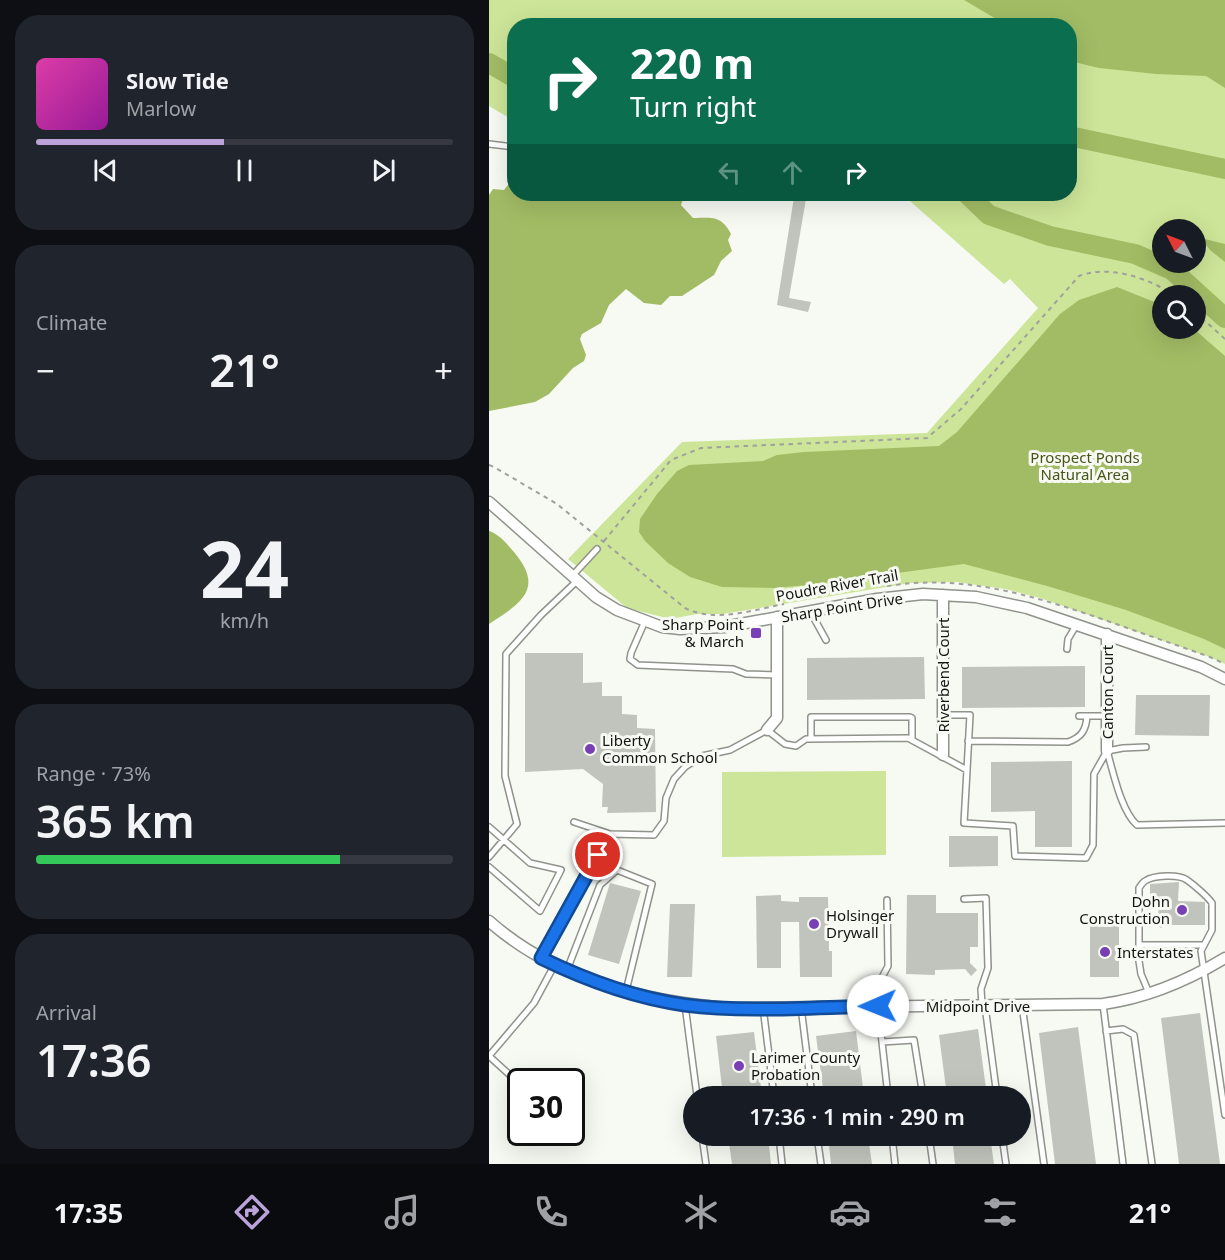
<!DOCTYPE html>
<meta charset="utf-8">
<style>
body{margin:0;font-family:"Noto Sans",sans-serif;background:#20242c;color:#f1f3f6;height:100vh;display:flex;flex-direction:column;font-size:22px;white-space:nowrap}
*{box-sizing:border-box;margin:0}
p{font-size:20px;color:#9ea1a6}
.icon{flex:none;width:33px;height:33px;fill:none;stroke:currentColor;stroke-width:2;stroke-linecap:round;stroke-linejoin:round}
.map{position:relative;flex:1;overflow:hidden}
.drawer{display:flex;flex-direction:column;gap:15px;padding:15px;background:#0d0f14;width:489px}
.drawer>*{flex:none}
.top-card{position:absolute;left:18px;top:18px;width:570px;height:183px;border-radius:24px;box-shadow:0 6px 24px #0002;background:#0b6e4f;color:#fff;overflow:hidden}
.needle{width:39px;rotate:312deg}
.buttons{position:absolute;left:663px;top:219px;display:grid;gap:12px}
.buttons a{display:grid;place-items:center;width:54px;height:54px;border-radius:50%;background:#171b24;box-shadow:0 6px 24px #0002;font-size:30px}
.speed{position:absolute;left:18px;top:1068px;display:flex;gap:12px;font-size:30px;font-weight:700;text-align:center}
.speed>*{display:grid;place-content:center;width:78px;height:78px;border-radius:50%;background:#171b24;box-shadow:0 6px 24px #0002;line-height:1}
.speed .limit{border:3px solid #111;border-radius:9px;background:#fff;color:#111}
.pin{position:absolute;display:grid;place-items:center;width:51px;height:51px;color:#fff;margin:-26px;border:3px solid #fff;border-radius:50%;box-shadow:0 2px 6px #0007}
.me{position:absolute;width:66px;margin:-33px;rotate:269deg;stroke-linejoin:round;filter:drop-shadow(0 0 4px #0008)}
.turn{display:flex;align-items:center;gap:21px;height:126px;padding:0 24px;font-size:27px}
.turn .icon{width:78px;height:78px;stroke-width:2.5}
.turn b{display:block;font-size:42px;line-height:51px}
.lanes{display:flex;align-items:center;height:57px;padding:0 24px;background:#0003;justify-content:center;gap:30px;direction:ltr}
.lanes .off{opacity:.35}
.big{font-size:45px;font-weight:600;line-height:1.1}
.drawer .widget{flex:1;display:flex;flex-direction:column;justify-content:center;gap:9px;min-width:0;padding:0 21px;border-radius:24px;background:#20242c}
.drawer .dial{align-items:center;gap:0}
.dial b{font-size:78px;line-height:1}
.song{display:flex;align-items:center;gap:18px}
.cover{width:72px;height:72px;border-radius:9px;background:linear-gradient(135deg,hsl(320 70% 55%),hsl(300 70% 35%))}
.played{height:6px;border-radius:3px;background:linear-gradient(90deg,#bba2d9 45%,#363941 45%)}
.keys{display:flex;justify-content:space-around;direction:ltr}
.heat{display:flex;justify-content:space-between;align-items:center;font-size:33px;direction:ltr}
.charge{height:9px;border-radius:4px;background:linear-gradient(90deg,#34c759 73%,#363941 0)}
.trip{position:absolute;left:194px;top:1086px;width:348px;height:60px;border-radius:30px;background:#171b24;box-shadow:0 6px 24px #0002;font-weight:600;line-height:60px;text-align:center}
.tab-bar{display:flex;height:96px;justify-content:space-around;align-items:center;background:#090b0e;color:#9ea1a6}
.tab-bar .icon{width:42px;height:42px}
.tab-bar .on{color:#bba2d9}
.tab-bar b{font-size:27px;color:#f1f3f6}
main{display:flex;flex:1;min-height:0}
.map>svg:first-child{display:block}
.green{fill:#cde598;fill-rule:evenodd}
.water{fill:#a2bc65}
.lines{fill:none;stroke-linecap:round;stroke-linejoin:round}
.river{stroke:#a2bc65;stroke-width:20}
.building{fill:#c1c3bd}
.lane-casing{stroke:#90928c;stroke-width:8}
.street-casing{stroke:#90928c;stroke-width:13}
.path{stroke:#a0a19d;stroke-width:2;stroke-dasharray:4.5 4.5;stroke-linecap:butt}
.lane{stroke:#fff;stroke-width:5}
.street{stroke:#fff;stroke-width:10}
.route-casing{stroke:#114b97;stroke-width:15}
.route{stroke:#1a73e8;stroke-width:10}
.poi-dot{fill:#793fb5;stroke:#f7f9f3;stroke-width:2}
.labels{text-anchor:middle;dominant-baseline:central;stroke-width:6;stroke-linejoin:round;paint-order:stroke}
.park-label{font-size:15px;fill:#455618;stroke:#f7f9f3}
.street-label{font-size:15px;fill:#141513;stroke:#f7f9f3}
.poi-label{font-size:15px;fill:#141513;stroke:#f7f9f3;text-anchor:start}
</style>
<main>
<section class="drawer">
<div class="widget">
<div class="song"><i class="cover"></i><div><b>Slow Tide</b><p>Marlow</p></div></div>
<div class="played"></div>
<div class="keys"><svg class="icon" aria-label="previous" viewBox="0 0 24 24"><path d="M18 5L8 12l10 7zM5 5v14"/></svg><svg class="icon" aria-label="pause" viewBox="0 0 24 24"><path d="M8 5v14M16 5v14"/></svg><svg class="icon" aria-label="next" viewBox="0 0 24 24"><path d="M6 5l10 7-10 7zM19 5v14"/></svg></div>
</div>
<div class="widget"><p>Climate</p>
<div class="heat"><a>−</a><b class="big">21°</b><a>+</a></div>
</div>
<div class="widget dial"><b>24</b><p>km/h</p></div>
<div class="widget"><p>Range · 73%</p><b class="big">365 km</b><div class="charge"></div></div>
<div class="widget"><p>Arrival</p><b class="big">17:36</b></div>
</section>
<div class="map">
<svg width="736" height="1164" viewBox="0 0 736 1164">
<rect width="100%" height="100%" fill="#f7f9f3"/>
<!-- green -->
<path class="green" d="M0,0H736V664L721,657L551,598L516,589L467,582L421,583L234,614H208L181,619L138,608L79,559L193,442L438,433L549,308L521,279L515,284L413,194H580V26H26L25,121L0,106ZM674,230H706V262H674ZM674,296H706V328H674Z
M397,771V855L233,857V772Z"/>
<!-- water -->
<path class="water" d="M475,0H736V88L717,76L667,74L610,68L581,61L580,26L514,25L509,20Z
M25,180L26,194H196L192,205L204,218C223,218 232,215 242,234L239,240L243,251L232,261L225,275L193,296H181L172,305L155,303L137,289L120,305L112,323L93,334L91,339L97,355L95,361L84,368L60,394L46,402L0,411V195L4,189L15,190L22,181Z
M712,238L736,244V262L721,250Z
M628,287L673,305L674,328L705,329L736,356V649L715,639L637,610L558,586L475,564L319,585L284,588L233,587L201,577L179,563L156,541L150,532L151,519L168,494L188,471L200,465L274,461L288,455L315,452L450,446L468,432L571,314L590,300Z
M0,531C10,534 18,544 25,552C56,589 32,603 0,624Z"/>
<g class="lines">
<!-- river -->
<path class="river" d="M0,63L26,78
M580,136L736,169
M478,194L500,215L561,236L646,254L683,270L736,318"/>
</g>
<!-- building -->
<path class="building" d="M305,197L317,199L300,298L322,302L319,312L288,305Z
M36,653H94V683L113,682V696H133V714L148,715V728L166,729L167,812L118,813L119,807H113L114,784L94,769L36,772Z
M435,657L436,699L318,700V658Z
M596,666V707L473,708V667Z
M647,695H721L720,736L646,735Z
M583,761V847H546V811L502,812V762Z
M460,836H509V866L460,867Z
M690,882L689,901L716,902V925H675L672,928L668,925H664L669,919L670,901H661V884Z
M121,883L152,891L130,964L99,955Z
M292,895V901L310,902V897H339L340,951H343V977H311L310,922H292V968H268L267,896Z
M418,895H447V913H489V947H481V963L488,970L482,976L476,969L446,970V975L417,974Z
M181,904H206L203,977H178Z
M601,919H630V977H601Z
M711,1013L731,1164H690L672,1018Z
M589,1027L607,1164H566L550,1033Z
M489,1029L498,1096H458L450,1035Z
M367,1031L375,1096H335L327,1036Z
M265,1032L273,1096H234L227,1036Z
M239,1136H279L282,1164H243Z
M339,1136H379L383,1164H342Z
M463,1136H501L505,1164H466Z"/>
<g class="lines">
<!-- lane casing -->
<g class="lane-casing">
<path id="lane" d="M0,144L26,147
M83,576L108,549
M321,611L337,640
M156,621L142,653L141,659L149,665L244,669L257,674L288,675
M578,649L579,639L588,624
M454,715H481L478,770
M590,716H618
M322,739V717H421L423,718V740
M479,741L579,742C593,737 597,730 598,716
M618,751C624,771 632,811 648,825L736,823
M618,751L634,748L657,747
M85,822L121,834L165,835L175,821L177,798L185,779L196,767L213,756L241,750L278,730L296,744L307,746L317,739L419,738L478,770L475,823L524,826L526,856L597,858L604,845L605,774L618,751
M0,827L41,863L72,870L51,911L0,867
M0,857L28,824L16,776L17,654L52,615L88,581
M475,899L497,898L499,968L492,989L493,1005
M398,900L399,966L390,983L389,1006L399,1096
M650,945H715
M52,958L121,834
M78,970L111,885L128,870L163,884L137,991
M660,993L652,974L650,961V888C652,885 654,882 656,881C665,875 690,874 698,880C705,885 718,896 723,903V930L712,951L736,1115
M614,1004L634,1164
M196,1005L208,1096
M533,1005L555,1164
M496,1006L508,1096
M274,1007L285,1096
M312,1007L323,1096
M617,1031L634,1029L645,1035L663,1164
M393,1042L425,1040L434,1096
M0,1056L45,1003L66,964
M0,1056L32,1085
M213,1136L217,1164
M290,1136L293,1164
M328,1136L332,1164
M403,1136L406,1164
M440,1136L444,1164
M513,1136L517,1164"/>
</g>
<!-- street casing -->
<g class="street-casing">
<path id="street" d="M0,502L107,597L128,610L173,627L191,629L235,627L388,599L434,594L487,597L538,608L712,667L736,679
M278,730L288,718V617
M618,751V634
M454,755V595
M0,921C65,979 156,1002 240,1008L614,1004C658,998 698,981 736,958"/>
</g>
<!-- path -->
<path class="path" d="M706,312L736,339
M0,465L5,467L68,504L196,608C226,623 264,610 295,604
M115,541L182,460L212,448L438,438L472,409L590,276C621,264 661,279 687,296
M398,586C474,574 542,595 613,619C649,632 685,644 721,657L736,664"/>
<!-- lane -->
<use href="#lane" class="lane"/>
<!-- street -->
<use href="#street" class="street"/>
</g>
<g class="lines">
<!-- route casing -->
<g class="route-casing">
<path id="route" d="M109,855L52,958C97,980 147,998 196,1005C257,1013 328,1007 389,1006"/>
</g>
<!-- route -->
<use href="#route" class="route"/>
</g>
<!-- markers -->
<g class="poi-dot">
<rect x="261" y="627" width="12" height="12" rx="3"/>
<circle cx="101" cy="749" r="6"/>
<circle cx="693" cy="910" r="6"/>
<circle cx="325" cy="924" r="6"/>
<circle cx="616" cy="952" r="6"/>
<circle cx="250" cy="1066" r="6"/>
</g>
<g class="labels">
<!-- park labels -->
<g class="park-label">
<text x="596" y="457">Prospect Ponds<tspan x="596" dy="17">Natural Area</tspan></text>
</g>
<!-- street labels -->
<g class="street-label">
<text transform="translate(348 585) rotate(-10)">Poudre River Trail</text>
<text transform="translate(353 607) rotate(-9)">Sharp Point Drive</text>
<text transform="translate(454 675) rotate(-90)">Riverbend Court</text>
<text transform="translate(618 692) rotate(-90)">Canton Court</text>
<text x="489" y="1006">Midpoint Drive</text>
</g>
<!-- poi labels -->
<g class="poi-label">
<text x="255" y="624" text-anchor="end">Sharp Point<tspan x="255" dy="17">&amp; March</tspan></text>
<text x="113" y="740">Liberty<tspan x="113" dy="17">Common School</tspan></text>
<text x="681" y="901" text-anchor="end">Dohn<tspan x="681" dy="17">Construction</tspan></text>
<text x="337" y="915">Holsinger<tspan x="337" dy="17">Drywall</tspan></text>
<text x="628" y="952">Interstates</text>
<text x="262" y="1057">Larimer County<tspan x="262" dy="17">Probation</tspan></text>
</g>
</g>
</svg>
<div class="buttons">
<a><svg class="needle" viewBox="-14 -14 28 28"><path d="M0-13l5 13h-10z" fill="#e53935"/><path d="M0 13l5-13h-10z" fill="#9ea1a6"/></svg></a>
<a><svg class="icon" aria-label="search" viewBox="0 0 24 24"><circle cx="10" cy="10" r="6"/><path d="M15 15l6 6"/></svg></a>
</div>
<div class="speed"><div class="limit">30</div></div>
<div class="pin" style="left:109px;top:855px;background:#d93025"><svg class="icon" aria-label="arrive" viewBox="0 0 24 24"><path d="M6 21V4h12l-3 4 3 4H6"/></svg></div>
<svg class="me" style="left:389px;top:1006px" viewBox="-20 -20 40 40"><circle r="19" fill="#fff"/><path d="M0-13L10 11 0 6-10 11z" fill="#1a73e8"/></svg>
<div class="trip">17:36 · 1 min · 290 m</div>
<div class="top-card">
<div class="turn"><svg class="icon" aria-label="right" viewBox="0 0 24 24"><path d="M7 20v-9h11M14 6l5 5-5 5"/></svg><div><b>220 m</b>Turn right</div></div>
<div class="lanes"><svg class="icon off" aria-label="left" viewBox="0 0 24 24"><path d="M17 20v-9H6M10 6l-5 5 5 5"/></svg><svg class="icon off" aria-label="ahead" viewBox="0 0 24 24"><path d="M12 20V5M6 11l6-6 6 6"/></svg><svg class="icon" aria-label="right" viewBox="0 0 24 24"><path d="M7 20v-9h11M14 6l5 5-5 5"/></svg></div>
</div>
</div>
</main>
<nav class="tab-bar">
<b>17:35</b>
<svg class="icon on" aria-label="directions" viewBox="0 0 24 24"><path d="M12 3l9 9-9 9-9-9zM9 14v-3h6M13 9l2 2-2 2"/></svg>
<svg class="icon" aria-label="music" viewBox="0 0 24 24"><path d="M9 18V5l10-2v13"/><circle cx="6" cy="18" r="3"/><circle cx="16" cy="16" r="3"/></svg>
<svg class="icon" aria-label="phone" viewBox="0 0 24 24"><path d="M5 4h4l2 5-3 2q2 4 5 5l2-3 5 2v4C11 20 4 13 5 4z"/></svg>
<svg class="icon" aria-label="climate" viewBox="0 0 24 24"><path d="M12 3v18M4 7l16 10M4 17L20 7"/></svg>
<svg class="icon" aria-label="car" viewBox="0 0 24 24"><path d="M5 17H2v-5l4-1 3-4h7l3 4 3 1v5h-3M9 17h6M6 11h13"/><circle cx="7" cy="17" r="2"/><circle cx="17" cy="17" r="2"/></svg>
<svg class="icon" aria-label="filters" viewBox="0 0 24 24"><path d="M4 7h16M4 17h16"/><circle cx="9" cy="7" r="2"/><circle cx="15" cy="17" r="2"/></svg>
<b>21°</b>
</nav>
